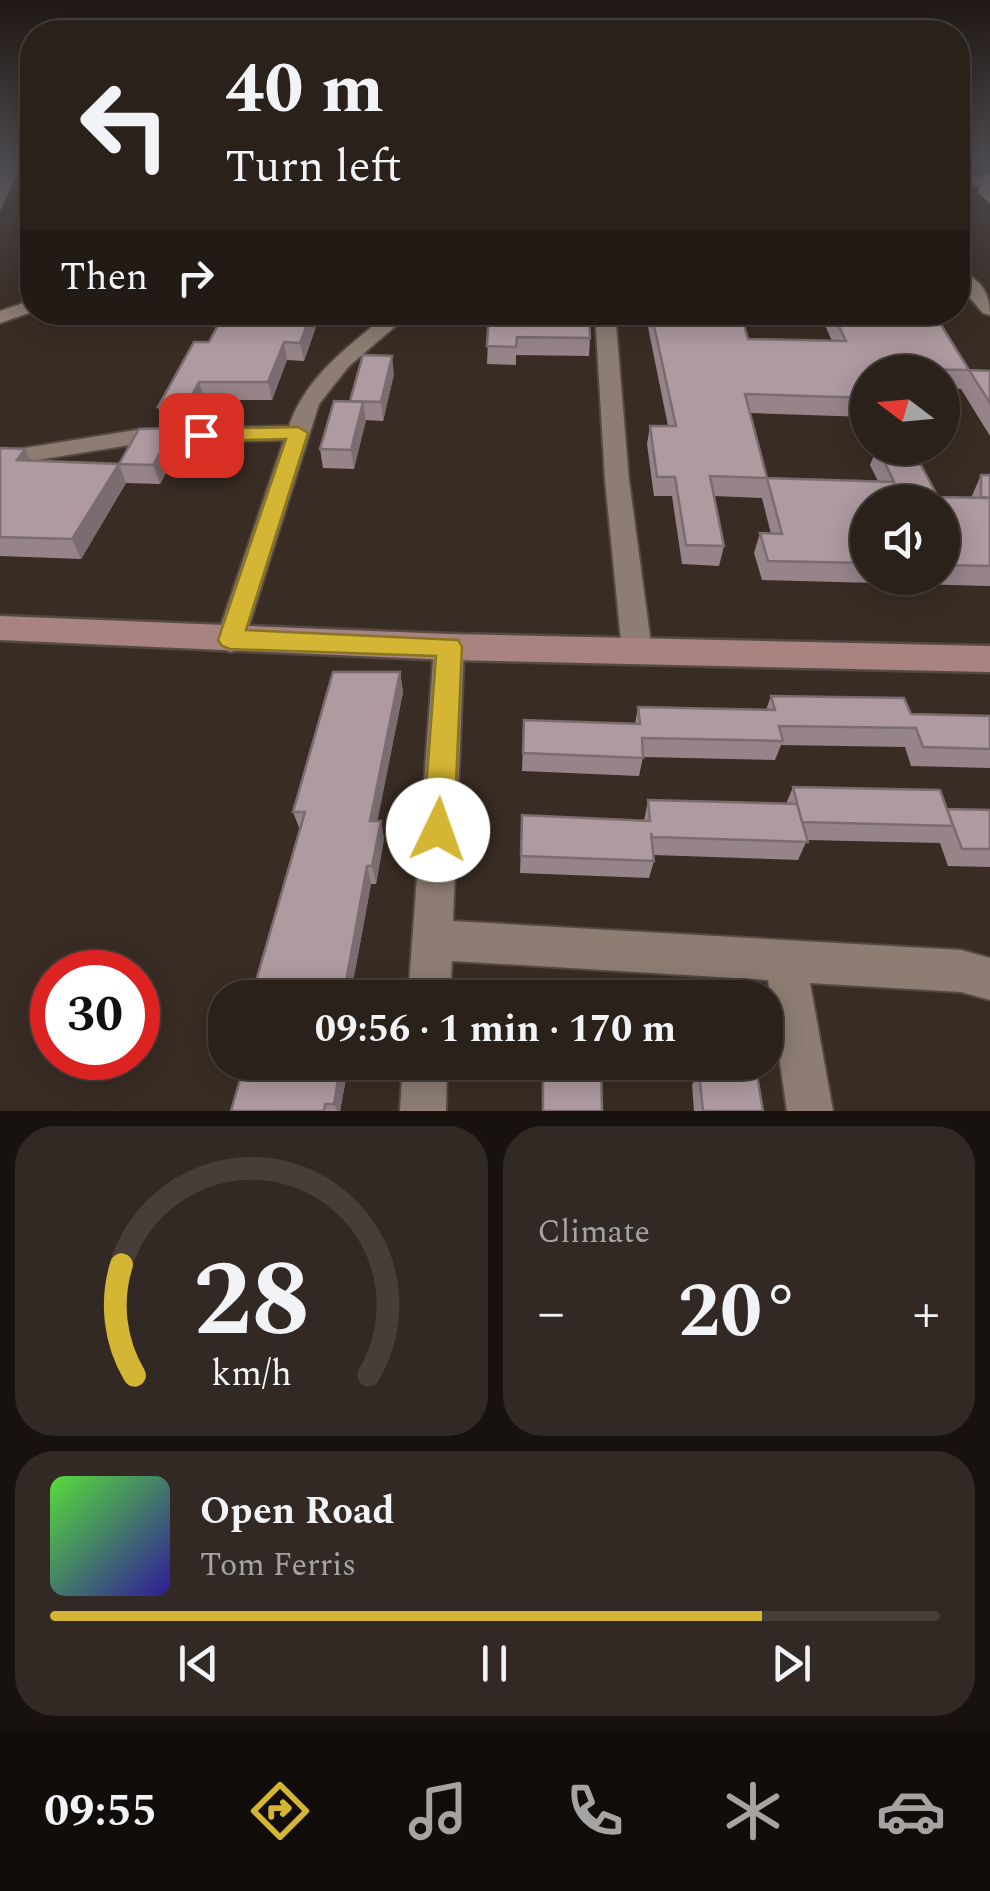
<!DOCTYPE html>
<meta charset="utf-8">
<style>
body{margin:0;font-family:Spectral,serif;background:#332924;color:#f1f3f6;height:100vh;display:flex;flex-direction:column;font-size:38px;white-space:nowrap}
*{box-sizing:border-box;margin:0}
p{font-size:32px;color:#a6a3a3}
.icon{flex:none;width:55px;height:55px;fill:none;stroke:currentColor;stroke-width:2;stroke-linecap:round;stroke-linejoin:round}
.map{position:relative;height:1111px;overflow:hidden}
.drawer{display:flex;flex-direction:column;gap:15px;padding:15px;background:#18120f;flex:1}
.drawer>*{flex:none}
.hud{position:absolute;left:20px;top:20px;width:950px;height:305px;border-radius:40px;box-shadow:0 5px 25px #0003,0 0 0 2px #473e3a;background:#2b211b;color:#f1f3f6;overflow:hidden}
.needle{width:65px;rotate:286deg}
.tools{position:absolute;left:850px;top:355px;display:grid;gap:20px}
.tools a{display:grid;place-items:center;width:110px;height:110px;border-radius:50%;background:#2b211b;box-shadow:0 5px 25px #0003,0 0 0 2px #473e3a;font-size:50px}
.speed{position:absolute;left:30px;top:950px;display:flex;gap:20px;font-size:50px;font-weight:700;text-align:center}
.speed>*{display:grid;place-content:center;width:130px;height:130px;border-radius:50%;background:#2b211b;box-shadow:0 5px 25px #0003,0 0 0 2px #473e3a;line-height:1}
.speed .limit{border:15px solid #d22;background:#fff;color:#111}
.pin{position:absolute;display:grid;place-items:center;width:85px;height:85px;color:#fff;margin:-42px;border-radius:20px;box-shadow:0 5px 15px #0006}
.me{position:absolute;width:110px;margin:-55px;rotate:3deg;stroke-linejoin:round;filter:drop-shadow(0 0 8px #0008)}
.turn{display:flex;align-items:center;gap:35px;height:210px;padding:0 40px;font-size:45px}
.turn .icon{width:130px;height:130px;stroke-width:2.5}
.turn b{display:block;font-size:70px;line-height:85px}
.then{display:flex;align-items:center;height:95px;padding:0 40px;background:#0003;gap:20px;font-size:38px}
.big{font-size:75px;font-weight:700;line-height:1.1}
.drawer .widget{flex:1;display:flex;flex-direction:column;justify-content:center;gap:15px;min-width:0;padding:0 35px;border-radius:40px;background:#332924}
.drawer .dial{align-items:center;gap:0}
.dial svg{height:260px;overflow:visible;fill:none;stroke:#473e3a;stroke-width:7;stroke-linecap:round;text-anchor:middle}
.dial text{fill:#f1f3f6;stroke:none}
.song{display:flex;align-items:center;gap:30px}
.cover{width:120px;height:120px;border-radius:15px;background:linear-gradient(135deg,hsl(110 70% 55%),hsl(250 70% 35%))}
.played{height:10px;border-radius:5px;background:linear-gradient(90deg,#d5b534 80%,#473e3a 80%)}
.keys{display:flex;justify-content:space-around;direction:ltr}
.heat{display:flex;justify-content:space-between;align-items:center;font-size:55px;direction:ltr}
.drawer .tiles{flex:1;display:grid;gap:15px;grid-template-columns:1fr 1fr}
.widget:last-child{grid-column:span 2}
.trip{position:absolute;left:208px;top:980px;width:575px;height:100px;border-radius:40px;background:#2b211b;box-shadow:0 5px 25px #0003,0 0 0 2px #473e3a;font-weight:700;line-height:100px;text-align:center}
.dock{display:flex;height:160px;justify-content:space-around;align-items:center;background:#110d0b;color:#a6a3a3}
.dock .icon{width:70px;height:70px}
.dock .current{color:#d5b534}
.dock b{font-size:45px;color:#f1f3f6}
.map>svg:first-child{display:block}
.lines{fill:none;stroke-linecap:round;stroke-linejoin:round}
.street-casing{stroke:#544943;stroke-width:4}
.secondary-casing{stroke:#544943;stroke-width:5}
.street{fill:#8d7d73;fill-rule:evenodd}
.secondary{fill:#a98380;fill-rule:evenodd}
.wall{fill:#968489;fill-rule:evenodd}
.shaded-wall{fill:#7a6c6f}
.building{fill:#ae9a9f;stroke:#7a6c6f;stroke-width:2.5}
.route{fill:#d5b534;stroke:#8a7622;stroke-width:2.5}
</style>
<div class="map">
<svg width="990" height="1111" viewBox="0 0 990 1111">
<rect width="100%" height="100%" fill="#392c24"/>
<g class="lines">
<!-- street casing -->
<g class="street-casing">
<path id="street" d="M958,176L990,177V185L958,184Z
M958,271C980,278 990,292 990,315L983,313L958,284Z
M32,300V312L0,323V311Z
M390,312H412L349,366L319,404L242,648L231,652L220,648L216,640L284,440L136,444L0,466V452L136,430L289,426C306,376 350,345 390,312Z
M595,312H615L629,480L652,651L648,659L637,663L626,659L622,651L605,480Z
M449,635L460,639L464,647L453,921L961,950L990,958V1000L961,992L810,983L833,1111H787L768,980L452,961L450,998H408L434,647L438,639Z
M403,1062H447L446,1111H400Z"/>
</g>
<!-- secondary casing -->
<g class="secondary-casing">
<path id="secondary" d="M0,616L449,634L990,646V672L449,660L0,640Z"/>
</g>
<!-- street -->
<use href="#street" class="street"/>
<!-- secondary -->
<use href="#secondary" class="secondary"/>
</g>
<!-- wall -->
<path class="wall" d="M985,173H990V204L978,192Z
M489,312L590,338L589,356L516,355V365L487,364Z
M645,312H740L748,339L832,341L819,312H933L969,370L990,371V436L961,389L942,388V372H868V417L750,413L767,478L878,481L870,465L877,448H912L938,497L971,498L981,475H990V586L762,580L754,553L760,533L771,534L762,498L714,496L724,546L719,566L682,564L672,496H654L647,444L650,426H668ZM868,502H942V578H868Z
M318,321L304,361L287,360L272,400H205L191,425L164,426L158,407L209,342Z
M394,374L383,421L365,420L354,469L323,468L320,449L350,402Z
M180,447L160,484L126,483L81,559L0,556V448L31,460L119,464Z
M400,672L403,692L377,821H381L384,839L376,884H371L350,998H251L300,830L293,812Z
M771,696L911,714L990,716V768L911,766L905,747L781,745L775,760L643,757L639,776L522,771L524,720L635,724L638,707L766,710Z
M793,787L947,810H990V867L948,866L940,843L807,840L798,860L653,855L654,861L649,878L520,873L522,815L644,821L648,800L786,804Z
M349,1062L340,1111H231Z
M699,1072L763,1111H694L692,1085Z"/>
<!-- shaded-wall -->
<path class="shaded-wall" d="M0,162H23L0,211Z
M312,312H317L318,321L304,361L300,343Z
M284,342L287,360L272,400L268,382Z
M392,356L394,374L383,421L381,402Z
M199,382L205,400L191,425L186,406Z
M363,402L366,421L354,469L351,450Z
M174,428L180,447L160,484L153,465Z
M25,449L34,468L17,460Z
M119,464L126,483L81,559L72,539Z
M400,672L403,692L374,839L370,821Z
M381,821L384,839L376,884L372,866Z
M367,866L371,884L350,998H343Z
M341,1062H349L340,1111H337L334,1104Z"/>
<!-- building -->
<path class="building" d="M225,312H312L300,343L284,342L268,382H199L186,406L158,407L194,342H209Z
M489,312H589L590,338L517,337L516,347L487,346Z
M651,312H740L748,339L846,341L832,312H933L969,370L894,369L896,372H868V398L745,394L767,478L710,476L724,546L686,545L675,477H657L650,426H676Z
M363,355L392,356L381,402L350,401Z
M969,370L990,371V403Z
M334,401L363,402L351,450L320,449Z
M174,428L153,465L119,464L139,429Z
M0,448L25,449L17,460L119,464L72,539L0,537Z
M878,448H912L938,497L990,498V566L942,565V502H868V563L768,561L760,533L782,534L767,478L894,482Z
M981,475H990V498L981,497Z
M333,672H400L370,821H381L372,866H367L343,998H251L305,812H293Z
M771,696L904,698L911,714L990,716V749L923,747L916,728L779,726L783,741L642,738L643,758L523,753L524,720L640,724L638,707L775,710Z
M793,787L940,790L953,826L802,822Z
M648,800L797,804L808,842L652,837L651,833L654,861L521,856L522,815L650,821Z
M947,809L990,810V849H962Z
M245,1062H341L334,1104H325L324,1111H231Z
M543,1068L601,1071L602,1111H543Z
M699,1072L757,1075L763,1111H703Z"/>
<!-- sky -->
<linearGradient id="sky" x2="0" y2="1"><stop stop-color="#1f1814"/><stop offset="0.51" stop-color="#4e4b50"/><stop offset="1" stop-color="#4e4b50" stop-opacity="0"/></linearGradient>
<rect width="990" height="318" fill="url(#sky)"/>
<!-- route -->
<path class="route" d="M298,427L308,433L246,630L458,640L462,646L454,830L449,840L438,844L428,840L423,830L436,656L230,649L222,646L218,640L286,439L201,441L191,435L201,429Z"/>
</svg>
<div class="tools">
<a><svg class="needle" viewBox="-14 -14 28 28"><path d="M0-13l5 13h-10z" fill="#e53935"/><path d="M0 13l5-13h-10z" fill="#a6a3a3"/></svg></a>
<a><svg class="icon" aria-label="sound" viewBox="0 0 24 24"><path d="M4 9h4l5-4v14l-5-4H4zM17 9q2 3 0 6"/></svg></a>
</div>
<div class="speed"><div class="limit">30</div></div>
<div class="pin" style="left:201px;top:435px;background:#d93025"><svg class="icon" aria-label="arrive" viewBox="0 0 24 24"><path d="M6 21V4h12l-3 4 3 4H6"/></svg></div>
<svg class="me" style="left:438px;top:830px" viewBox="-20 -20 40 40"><circle r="19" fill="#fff"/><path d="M0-13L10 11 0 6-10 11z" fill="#d5b534"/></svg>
<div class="trip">09:56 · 1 min · 170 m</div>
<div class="hud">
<div class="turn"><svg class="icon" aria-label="left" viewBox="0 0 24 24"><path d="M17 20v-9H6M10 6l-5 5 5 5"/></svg><div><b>40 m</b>Turn left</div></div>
<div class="then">Then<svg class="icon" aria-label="right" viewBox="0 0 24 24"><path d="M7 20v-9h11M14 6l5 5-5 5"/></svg></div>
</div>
</div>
<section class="drawer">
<div class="tiles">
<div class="widget dial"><svg viewBox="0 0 100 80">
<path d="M14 69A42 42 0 1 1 86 69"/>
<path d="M14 69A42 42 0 0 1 10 35" stroke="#d5b534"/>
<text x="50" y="56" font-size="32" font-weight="700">28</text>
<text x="50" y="72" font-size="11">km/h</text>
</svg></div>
<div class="widget"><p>Climate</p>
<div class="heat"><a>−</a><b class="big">20°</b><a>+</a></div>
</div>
<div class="widget">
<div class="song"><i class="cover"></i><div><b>Open Road</b><p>Tom Ferris</p></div></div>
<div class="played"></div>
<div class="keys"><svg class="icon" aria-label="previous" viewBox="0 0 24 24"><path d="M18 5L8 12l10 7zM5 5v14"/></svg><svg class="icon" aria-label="pause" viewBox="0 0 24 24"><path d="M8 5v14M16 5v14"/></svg><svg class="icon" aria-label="next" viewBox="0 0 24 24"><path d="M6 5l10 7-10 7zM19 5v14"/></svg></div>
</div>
</div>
</section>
<nav class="dock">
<b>09:55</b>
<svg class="icon current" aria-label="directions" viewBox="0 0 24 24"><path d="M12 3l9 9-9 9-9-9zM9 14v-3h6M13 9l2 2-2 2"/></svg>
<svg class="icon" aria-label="music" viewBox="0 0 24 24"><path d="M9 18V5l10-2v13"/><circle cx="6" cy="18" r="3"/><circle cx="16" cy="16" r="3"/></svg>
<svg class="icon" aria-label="phone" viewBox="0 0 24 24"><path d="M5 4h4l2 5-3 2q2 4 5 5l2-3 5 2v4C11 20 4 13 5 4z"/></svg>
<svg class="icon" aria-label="climate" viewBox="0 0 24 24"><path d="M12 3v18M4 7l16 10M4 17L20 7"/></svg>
<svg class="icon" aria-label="car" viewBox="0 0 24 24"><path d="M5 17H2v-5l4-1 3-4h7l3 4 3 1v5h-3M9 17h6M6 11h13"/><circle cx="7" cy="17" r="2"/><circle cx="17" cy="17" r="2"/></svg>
</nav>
